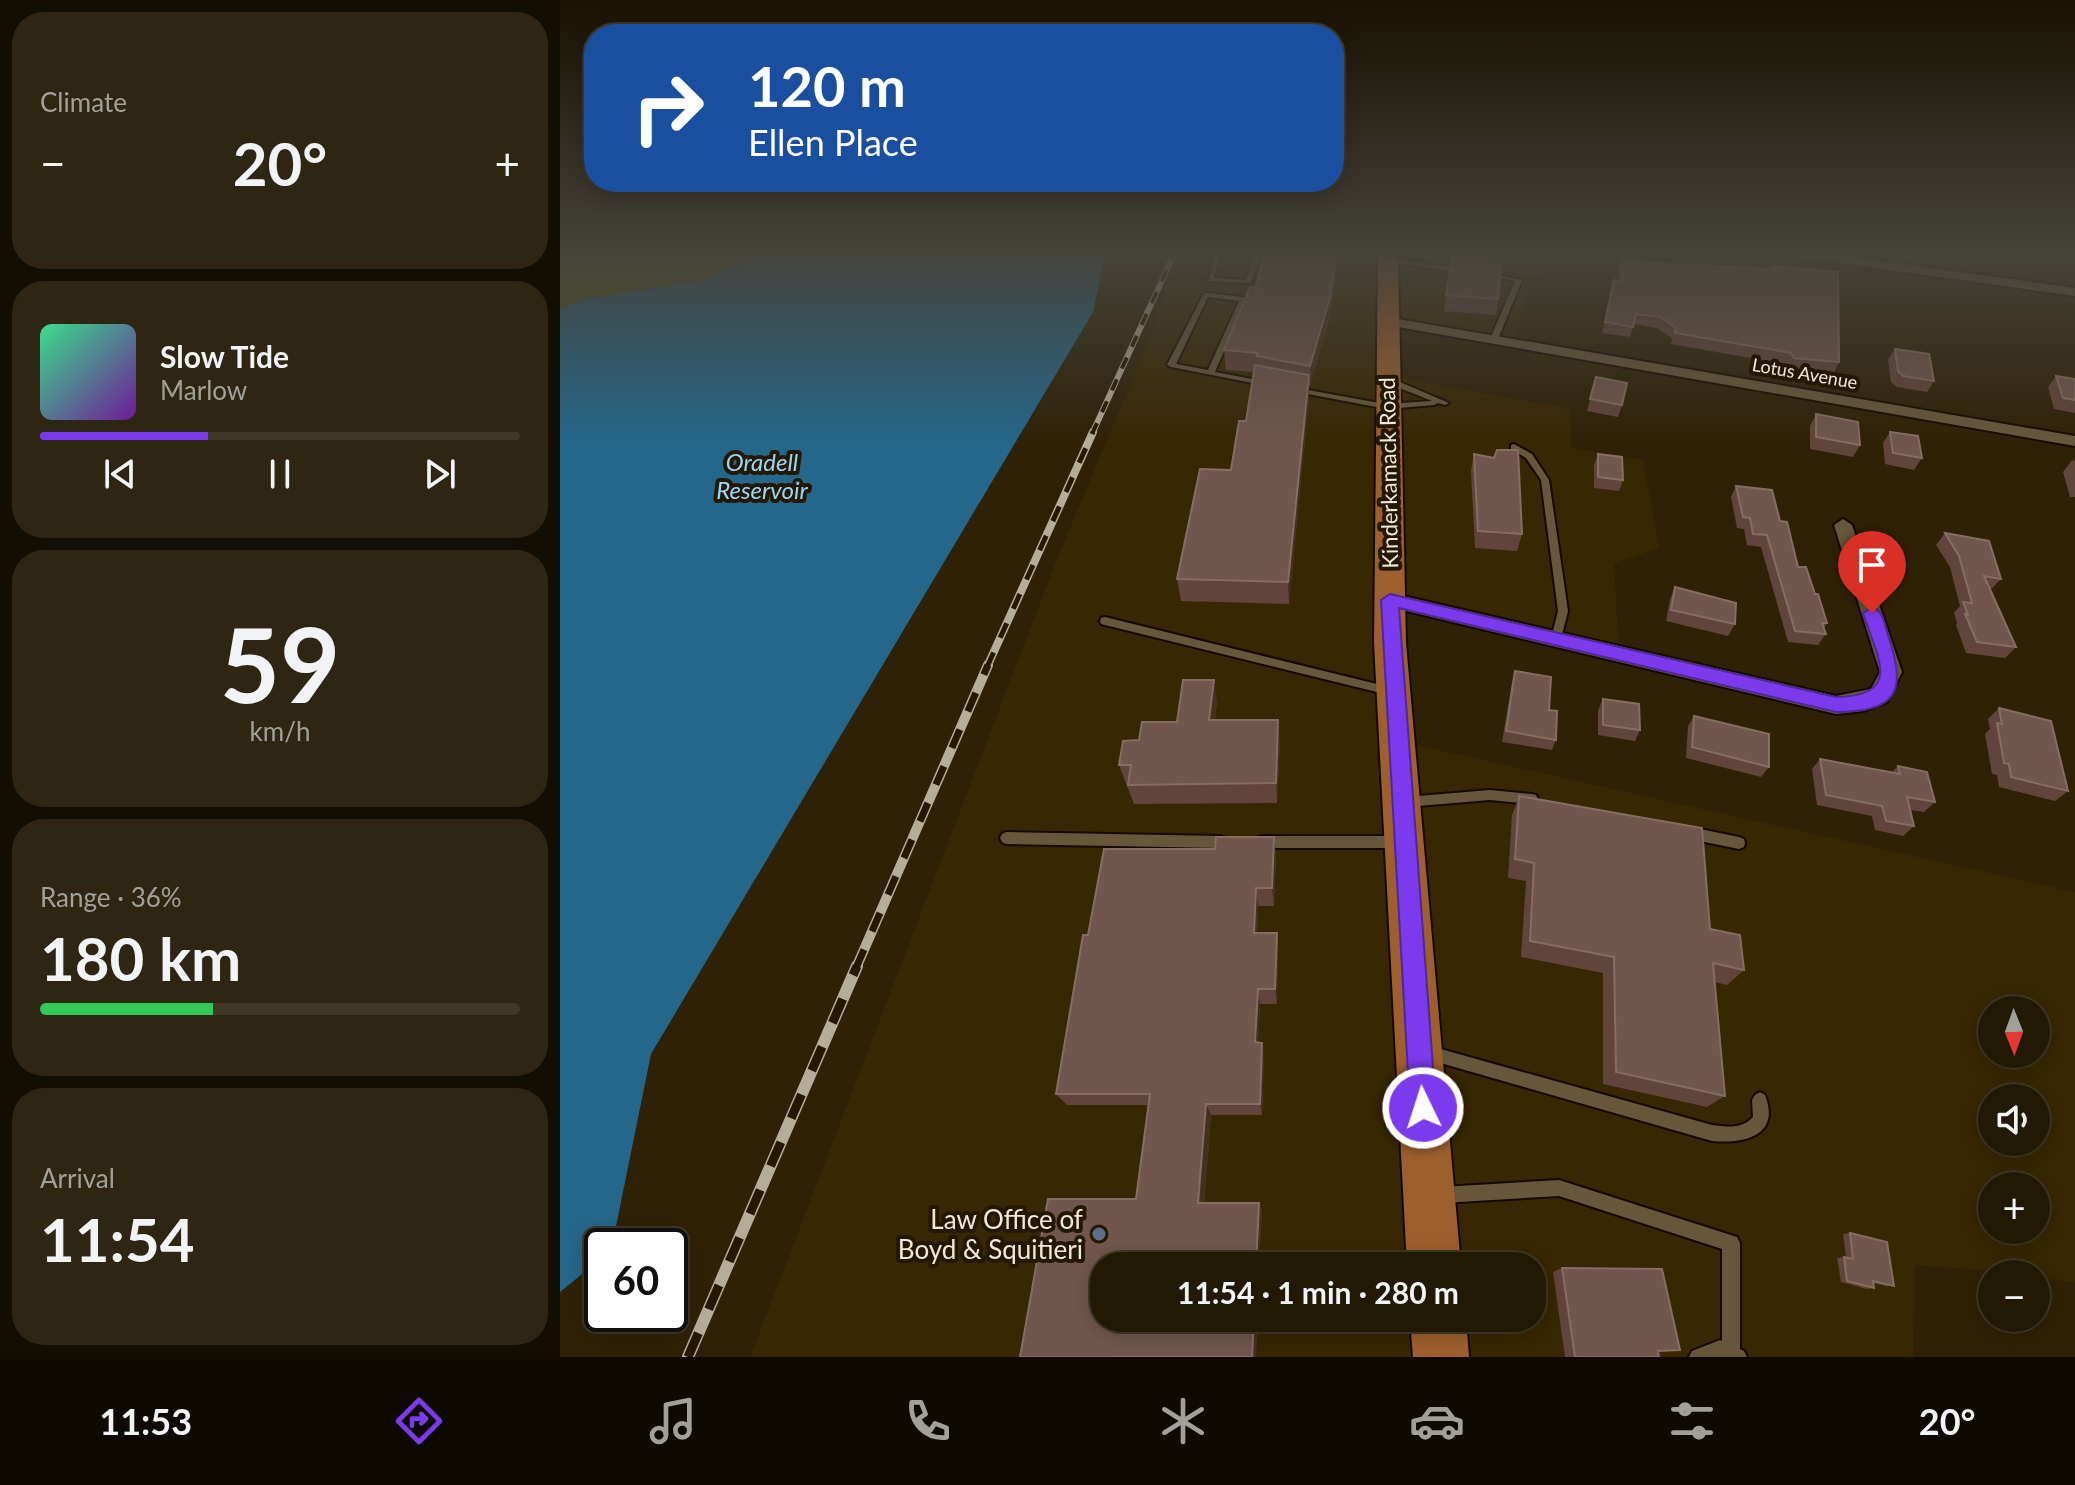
<!DOCTYPE html>
<meta charset="utf-8">
<style>
body{margin:0;font-family:Lato,sans-serif;background:#2e2613;color:#f1f3f6;height:100vh;display:flex;flex-direction:column;font-size:30px;white-space:nowrap}
*{box-sizing:border-box;margin:0}
p{font-size:26px;color:#a2a09a}
.icon{flex:none;width:44px;height:44px;fill:none;stroke:currentColor;stroke-width:2;stroke-linecap:round;stroke-linejoin:round}
.map{position:relative;flex:1;overflow:hidden}
.side{display:flex;flex-direction:column;gap:12px;padding:12px;background:#130e02;width:560px}
.side>*{flex:none}
.guide{position:absolute;left:24px;top:24px;width:760px;height:168px;border-radius:32px;box-shadow:0 4px 20px #0003,0 0 0 2px #3f3826;background:#1a4fa0;color:#fff;overflow:hidden}
.needle{width:52px;rotate:179deg}
.buttons{position:absolute;left:1418px;top:996px;display:grid;gap:16px}
.buttons a{display:grid;place-items:center;width:72px;height:72px;border-radius:50%;background:#221904;box-shadow:0 4px 20px #0003,0 0 0 2px #3f3826;font-size:40px}
.speed{position:absolute;left:24px;top:1228px;display:flex;gap:16px;font-size:40px;font-weight:700;text-align:center}
.speed>*{display:grid;place-content:center;width:104px;height:104px;border-radius:50%;background:#221904;box-shadow:0 4px 20px #0003,0 0 0 2px #3f3826;line-height:1}
.speed .limit{border:4px solid #111;border-radius:12px;background:#fff;color:#111}
.pin{position:absolute;display:grid;place-items:center;width:68px;height:68px;color:#fff;margin:-82px -34px;border-radius:50% 50% 50% 0;rotate:-45deg;box-shadow:0 0 8px #0007}
.pin .icon{rotate:45deg}
.me{position:absolute;width:88px;margin:-44px;rotate:356deg;stroke-linejoin:round;filter:drop-shadow(0 0 6px #0008)}
.turn{display:flex;align-items:center;gap:28px;height:168px;padding:0 32px;font-size:36px}
.turn .icon{width:104px;height:104px;stroke-width:2.5}
.turn b{display:block;font-size:56px;line-height:68px}
.big{font-size:60px;font-weight:700;line-height:1.1}
.side .card{flex:1;display:flex;flex-direction:column;justify-content:center;gap:12px;min-width:0;padding:0 28px;border-radius:32px;background:#2e2613}
.side .dial{align-items:center;gap:0}
.dial b{font-size:104px;line-height:1}
.song{display:flex;align-items:center;gap:24px}
.cover{width:96px;height:96px;border-radius:12px;background:linear-gradient(135deg,hsl(150 70% 55%),hsl(280 70% 35%))}
.played{height:8px;border-radius:4px;background:linear-gradient(90deg,#7c3aed 35%,#3f3826 35%)}
.keys{display:flex;justify-content:space-around;direction:ltr}
.heat{display:flex;justify-content:space-between;align-items:center;font-size:44px;direction:ltr}
.charge{height:12px;border-radius:6px;background:linear-gradient(90deg,#34c759 36%,#3f3826 0)}
.trip{position:absolute;left:530px;top:1252px;width:456px;height:80px;border-radius:32px;background:#221904;box-shadow:0 4px 20px #0003,0 0 0 2px #3f3826;font-weight:700;line-height:80px;text-align:center}
.dock{display:flex;height:128px;justify-content:space-around;align-items:center;background:#0e0a02;color:#a2a09a}
.dock .icon{width:56px;height:56px}
.dock .on{color:#7c3aed}
.dock b{font-size:36px;color:#f1f3f6}
main{display:flex;flex:1;min-height:0}
.map>svg:first-child{display:block}
.built{fill:#372702;fill-rule:evenodd}
.forest{fill:#525b1b}
.water{fill:#25678a}
.lines{fill:none;stroke-linecap:round;stroke-linejoin:round}
.lane-casing{stroke:#160a00;stroke-width:4}
.street-casing{stroke:#160a00;stroke-width:4}
.primary-casing{stroke:#160a00;stroke-width:4}
.lane{fill:#66573b;fill-rule:evenodd}
.street{fill:#66573b;fill-rule:evenodd}
.primary{fill:#9e5f2e;fill-rule:evenodd}
.rail-far3-casing{stroke:#b6ad99;stroke-width:6}
.rail-far2-casing{stroke:#b6ad99;stroke-width:8}
.rail-far1-casing{stroke:#b6ad99;stroke-width:10}
.rail-casing{stroke:#b6ad99;stroke-width:12}
.rail-far3{stroke:#241800;stroke-width:4;stroke-dasharray:12;stroke-linecap:butt}
.rail-far2{stroke:#241800;stroke-width:5;stroke-dasharray:16;stroke-linecap:butt}
.rail-far1{stroke:#241800;stroke-width:7;stroke-dasharray:20;stroke-linecap:butt}
.rail{stroke:#241800;stroke-width:9;stroke-dasharray:26;stroke-linecap:butt}
.wall{fill:#61443c}
.shaded-wall{fill:#462f1f}
.building{fill:#70564d;stroke:#846d62;stroke-width:2}
.route{fill:#7c3aed;stroke:#51269a;stroke-width:2}
.service-dot{fill:#5c6f8a;stroke:#241800;stroke-width:3}
.labels{text-anchor:middle;dominant-baseline:central;stroke-width:8;stroke-linejoin:round;paint-order:stroke}
.far-street-label{font-size:18px;fill:#f0e8d8;stroke:#241800}
.street-label{font-size:22px;fill:#f0e8d8;stroke:#241800}
.water-label{font-size:24px;font-style:italic;fill:#98d6fc;stroke:#241800}
.near-poi-label{font-size:26px;fill:#f0e8d8;stroke:#241800;text-anchor:end}
</style>
<main>
<section class="side">
<div class="card"><p>Climate</p>
<div class="heat"><a>−</a><b class="big">20°</b><a>+</a></div>
</div>
<div class="card">
<div class="song"><i class="cover"></i><div><b>Slow Tide</b><p>Marlow</p></div></div>
<div class="played"></div>
<div class="keys"><svg class="icon" aria-label="previous" viewBox="0 0 24 24"><path d="M18 5L8 12l10 7zM5 5v14"/></svg><svg class="icon" aria-label="pause" viewBox="0 0 24 24"><path d="M8 5v14M16 5v14"/></svg><svg class="icon" aria-label="next" viewBox="0 0 24 24"><path d="M6 5l10 7-10 7zM19 5v14"/></svg></div>
</div>
<div class="card dial"><b>59</b><p>km/h</p></div>
<div class="card"><p>Range · 36%</p><b class="big">180 km</b><div class="charge"></div></div>
<div class="card"><p>Arrival</p><b class="big">11:54</b></div>
</section>
<div class="map">
<svg width="1515" height="1357" viewBox="0 0 1515 1357">
<rect width="100%" height="100%" fill="#2e2106"/>
<!-- built -->
<path class="built" d="M618,254H996L983,273L969,279L955,343L826,321L827,375L1010,409L1011,448L1083,460L1099,548L1054,563L1059,654L830,600L838,741L1515,892V1282L1476,1278V1274L1355,1265L1353,1357H190L497,559L593,330ZM1432,1010H1476V1054H1432ZM1432,1098H1476V1142H1432ZM1432,1186H1476V1230H1432ZM544,1266H972V1318H544Z"/>
<!-- forest -->
<path class="forest" d="M73,254H195L146,280L29,298L0,308V257Z"/>
<!-- water -->
<path class="water" d="M196,254H545L533,312L91,1054L52,1246H42V1258L0,1292V308L29,298L146,280Z"/>
<g class="lines">
<!-- lane casing -->
<g class="lane-casing">
<path id="lane" d="M655,254H661L654,278L686,280L695,254H701L691,283L648,281Z
M836,254H850L873,259L870,261Z
M827,258L902,269L905,271L902,273L825,261L824,260Z
M927,273L962,280L938,339L934,341L930,339L955,281L925,276V274Z
M646,293L683,297L686,299L655,372L708,382V386L611,367L607,365L643,295ZM648,297L679,301L648,370L616,364Z
M827,379H833L889,403L885,405L878,403L874,405L827,409L737,392L733,390L737,388L825,404L872,401L827,383Z
M954,444L972,454L989,480L1008,611L1001,639L996,643L991,639L998,611L981,480L966,458L951,449V445Z
M545,617L829,687L833,688L835,691L833,694L829,695L541,624L540,621L541,618Z
M930,790L972,794L976,795L978,799L976,803L972,804L930,800L846,807L842,806L840,802L842,798L846,797Z
M1130,827L1179,837L1184,839L1185,843L1184,847L1179,849L1130,839L1126,837L1124,833L1126,829Z
M446,832L661,836L666,838L667,842L666,846L661,848L446,844L442,842L440,838L442,834Z
M701,836H836L841,838L842,842L841,846L836,848H701L696,846L695,842L696,838Z
M870,1046L1152,1125C1168,1127 1182,1129 1193,1117L1192,1100L1195,1095L1200,1092L1205,1095C1221,1136 1184,1144 1152,1141L870,1060L865,1058L863,1053L865,1048Z
M999,1180L1177,1237L1180,1243V1349L1184,1351L1187,1357H1129L1132,1351L1160,1340L1162,1341V1249L999,1196L882,1203L876,1201L874,1195L876,1189L882,1187Z"/>
</g>
<!-- street casing -->
<g class="street-casing">
<path id="street" d="M1237,254H1269L1515,288V296L1243,258Z
M826,317L1515,436V446L821,324L819,321Z
M1283,519L1292,525L1342,672L1327,702L1304,711L1276,714L830,607L820,600L830,593L1276,696L1311,689L1320,672L1274,525Z"/>
</g>
<!-- primary casing -->
<g class="primary-casing">
<path id="primary" d="M818,254H838L846,643L901,1266H847L814,643Z
M850,1318H906L909,1357H853Z"/>
</g>
<!-- lane -->
<use href="#lane" class="lane"/>
<!-- street -->
<use href="#street" class="street"/>
<!-- primary -->
<use href="#primary" class="primary"/>
<!-- rail-far3 casing -->
<g class="rail-far3-casing">
<path id="rail-far3" d="M532,434L614,254"/>
</g>
<!-- rail-far2 casing -->
<g class="rail-far2-casing">
<path id="rail-far2" d="M427,667L533,432"/>
</g>
<!-- rail-far1 casing -->
<g class="rail-far1-casing">
<path id="rail-far1" d="M296,968L428,665"/>
</g>
<!-- rail casing -->
<g class="rail-casing">
<path id="rail" d="M128,1357L297,966"/>
</g>
<!-- rail-far3 -->
<use href="#rail-far3" class="rail-far3"/>
<!-- rail-far2 -->
<use href="#rail-far2" class="rail-far2"/>
<!-- rail-far1 -->
<use href="#rail-far1" class="rail-far1"/>
<!-- rail -->
<use href="#rail" class="rail"/>
</g>
<!-- wall -->
<path class="wall" d="M704,254H778L770,317L750,386H749V397L729,604L621,601L617,579L671,470L686,421L694,372L666,370L664,350L696,288Z
M888,254H930L925,263L938,299L936,315L884,311L892,258H888Z
M1060,261L1211,269L1212,266L1279,362L1274,373L1229,368L1226,364L1111,344L1112,338L1097,328L1074,324L1070,337L1042,333L1054,280L1059,281L1057,271Z
M1335,349L1374,381L1367,392L1337,387L1331,382L1328,360Z
M1496,376L1515,379V413L1494,409L1488,387Z
M1036,377L1062,405L1058,417L1027,411Z
M1256,414L1300,445L1293,457L1250,449V426Z
M1330,432L1362,458L1354,470L1325,464L1323,443Z
M914,454L962,534L957,551L915,548L911,471Z
M1038,454L1063,480L1059,491L1034,488V465Z
M1512,460L1515,461V497H1510L1503,472Z
M1176,486L1220,521L1238,567L1255,594L1267,623L1264,628L1266,634L1258,645L1228,642L1201,547L1187,545L1184,529L1177,528L1171,497Z
M1385,533L1441,579L1430,590L1456,647L1445,658L1406,653L1396,625L1397,623L1394,613L1400,606L1390,567L1376,545Z
M1115,587L1175,624L1168,636L1106,621L1110,599Z
M955,671L989,710L996,740L992,750L942,742L952,682Z
M1043,699L1080,730L1075,741L1038,735V710Z
M657,701L655,720L720,741L717,803L574,804L559,765L579,740L617,722Z
M1439,708L1508,791L1495,801L1439,787L1437,775L1432,774L1425,734L1430,729L1428,719Z
M1134,716L1209,767L1201,777L1126,758L1128,726Z
M1260,759L1332,772L1338,766L1375,802L1364,812L1350,810L1354,826L1343,836L1315,830L1312,816L1257,805L1252,769Z
M959,796L1150,929L1184,970L1167,985L1155,982L1165,1096L1147,1107L1043,1084V973L961,957L966,881L948,878L952,815Z
M714,837L716,856L714,906H698L697,933H717L718,950L717,1004H700L698,1042L704,1056L702,1115H651L644,1203H699L702,1210L699,1266H544L697,1318L696,1357H460L576,1199L588,1105H507L496,1094L528,935L655,849Z
M1290,1233L1334,1286H1326L1313,1283L1314,1288L1307,1289L1281,1282L1277,1258L1286,1257L1283,1234Z
M1002,1268L1098,1351L1099,1357H1005L993,1272Z"/>
<!-- shaded-wall -->
<path class="shaded-wall" d="M776,254H778L770,317L750,386V366Z
M926,254H930L922,270L924,259Z
M749,375V397L729,604L728,582Z
M654,680L657,701L653,741L649,720Z
M718,720L720,741L717,803L716,783Z
M714,837L716,856L714,906L712,888Z
M696,888L698,906L696,950L694,933Z
M717,933L718,950L717,1004L715,989Z
M698,989L700,1004L698,1055L695,1042Z
M702,1043L704,1056L702,1115L700,1104Z
M646,1104L651,1115L644,1210L638,1203Z
M699,1203L702,1210L699,1266H696Z
M694,1318H697L696,1357H692Z"/>
<!-- building -->
<path class="building" d="M704,254H776L770,298L750,366L697,356V353L664,350L690,287L696,288Z
M893,254H926L924,259Z
M892,258L941,266L938,299L886,295Z
M1060,261L1214,269L1212,266L1278,272L1279,362L1234,358L1231,353L1115,333L1116,328L1101,317L1076,314L1073,327L1045,322L1054,280L1064,282Z
M1335,349L1369,354L1374,381L1343,376L1338,371Z
M695,365L749,375L728,582L617,579L640,469L671,470L679,421H686Z
M1496,376L1515,379V400L1503,398Z
M1036,377L1067,383L1062,405L1030,399Z
M1256,414L1298,422L1300,445L1256,437Z
M1330,432L1358,436L1362,458L1333,453Z
M937,450H958L962,534L918,531L914,454L934,458Z
M1038,454L1062,457L1063,480L1038,477Z
M1176,486L1212,490L1220,521L1227,522L1238,567H1246L1255,594H1258L1267,623H1262L1266,634L1235,631L1207,535L1193,534L1190,518L1183,517Z
M1385,533L1429,541L1441,579L1424,576L1456,647L1417,642L1405,614L1408,615L1403,602L1412,603L1399,556Z
M1115,587L1176,603L1175,624L1111,610Z
M955,671L991,677L989,710L997,711L996,740L946,731Z
M623,680H654L649,720H718L716,783L568,785L571,765H559L563,741L579,740L582,722H617Z
M1043,699L1079,704L1080,730L1043,725Z
M1439,708L1491,721L1508,791L1451,777L1449,764L1444,763L1437,723L1442,724Z
M1134,716L1209,734V767L1132,747Z
M1260,759L1340,774L1338,766L1367,772L1375,802L1347,797L1354,826L1326,821L1322,806L1266,795Z
M959,796L1142,828L1150,929L1180,935L1184,970L1153,963L1165,1096L1056,1072L1054,957L970,941L974,863L955,859Z
M656,837H714L712,888H696L694,933H717L715,989H698L695,1042L702,1043L700,1104H646L638,1203H699L696,1266H544V1318H694L692,1357H460L488,1199H576L590,1094H496L523,935H528L544,849H655Z
M1290,1233L1327,1242L1334,1286L1313,1281L1314,1288L1287,1281L1284,1257L1293,1259Z
M1002,1268L1102,1269L1120,1350L1098,1351L1099,1357H1015Z"/>
<!-- sky -->
<linearGradient id="sky" x2="0" y2="1"><stop stop-color="#191203"/><stop offset="0.57" stop-color="#46433b"/><stop offset="1" stop-color="#46433b" stop-opacity="0"/></linearGradient>
<rect width="1515" height="444" fill="url(#sky)"/>
<!-- route -->
<path class="route" d="M830,594L1276,697C1344,696 1317,657 1303,613L1312,607C1324,610 1325,628 1329,638C1347,694 1336,711 1276,712L839,608L876,1108L872,1117L863,1121L854,1117L850,1108L821,600Z"/>
<!-- markers -->
<circle class="service-dot" cx="539" cy="1234" r="8"/>
<g class="labels">
<!-- far-street labels -->
<g class="far-street-label">
<text transform="translate(1245 373) rotate(10)">Lotus Avenue</text>
</g>
<!-- street labels -->
<g class="street-label">
<text transform="translate(828 473) rotate(-91)">Kinderkamack Road</text>
</g>
<!-- water labels -->
<g class="water-label">
<text x="202" y="461">Oradell<tspan x="202" dy="28">Reservoir</tspan></text>
</g>
<!-- near-poi labels -->
<g class="near-poi-label">
<text x="523" y="1219">Law Office of<tspan x="523" dy="30">Boyd &amp; Squitieri</tspan></text>
</g>
</g>
</svg>
<div class="buttons">
<a><svg class="needle" viewBox="-14 -14 28 28"><path d="M0-13l5 13h-10z" fill="#e53935"/><path d="M0 13l5-13h-10z" fill="#a2a09a"/></svg></a>
<a><svg class="icon" aria-label="sound" viewBox="0 0 24 24"><path d="M4 9h4l5-4v14l-5-4H4zM17 9q2 3 0 6"/></svg></a>
<a>+</a>
<a>−</a>
</div>
<div class="speed"><div class="limit">60</div></div>
<div class="pin" style="left:1312px;top:613px;background:#d93025"><svg class="icon" aria-label="arrive" viewBox="0 0 24 24"><path d="M6 21V4h12l-3 4 3 4H6"/></svg></div>
<svg class="me" style="left:863px;top:1108px" viewBox="-20 -20 40 40"><circle r="17" fill="#7c3aed" stroke="#fff" stroke-width="3"/><path d="M0-11L8 9 0 5-8 9z" fill="#fff"/></svg>
<div class="trip">11:54 · 1 min · 280 m</div>
<div class="guide">
<div class="turn"><svg class="icon" aria-label="right" viewBox="0 0 24 24"><path d="M7 20v-9h11M14 6l5 5-5 5"/></svg><div><b>120 m</b>Ellen Place</div></div>
</div>
</div>
</main>
<nav class="dock">
<b>11:53</b>
<svg class="icon on" aria-label="directions" viewBox="0 0 24 24"><path d="M12 3l9 9-9 9-9-9zM9 14v-3h6M13 9l2 2-2 2"/></svg>
<svg class="icon" aria-label="music" viewBox="0 0 24 24"><path d="M9 18V5l10-2v13"/><circle cx="6" cy="18" r="3"/><circle cx="16" cy="16" r="3"/></svg>
<svg class="icon" aria-label="phone" viewBox="0 0 24 24"><path d="M5 4h4l2 5-3 2q2 4 5 5l2-3 5 2v4C11 20 4 13 5 4z"/></svg>
<svg class="icon" aria-label="climate" viewBox="0 0 24 24"><path d="M12 3v18M4 7l16 10M4 17L20 7"/></svg>
<svg class="icon" aria-label="car" viewBox="0 0 24 24"><path d="M5 17H2v-5l4-1 3-4h7l3 4 3 1v5h-3M9 17h6M6 11h13"/><circle cx="7" cy="17" r="2"/><circle cx="17" cy="17" r="2"/></svg>
<svg class="icon" aria-label="filters" viewBox="0 0 24 24"><path d="M4 7h16M4 17h16"/><circle cx="9" cy="7" r="2"/><circle cx="15" cy="17" r="2"/></svg>
<b>20°</b>
</nav>
